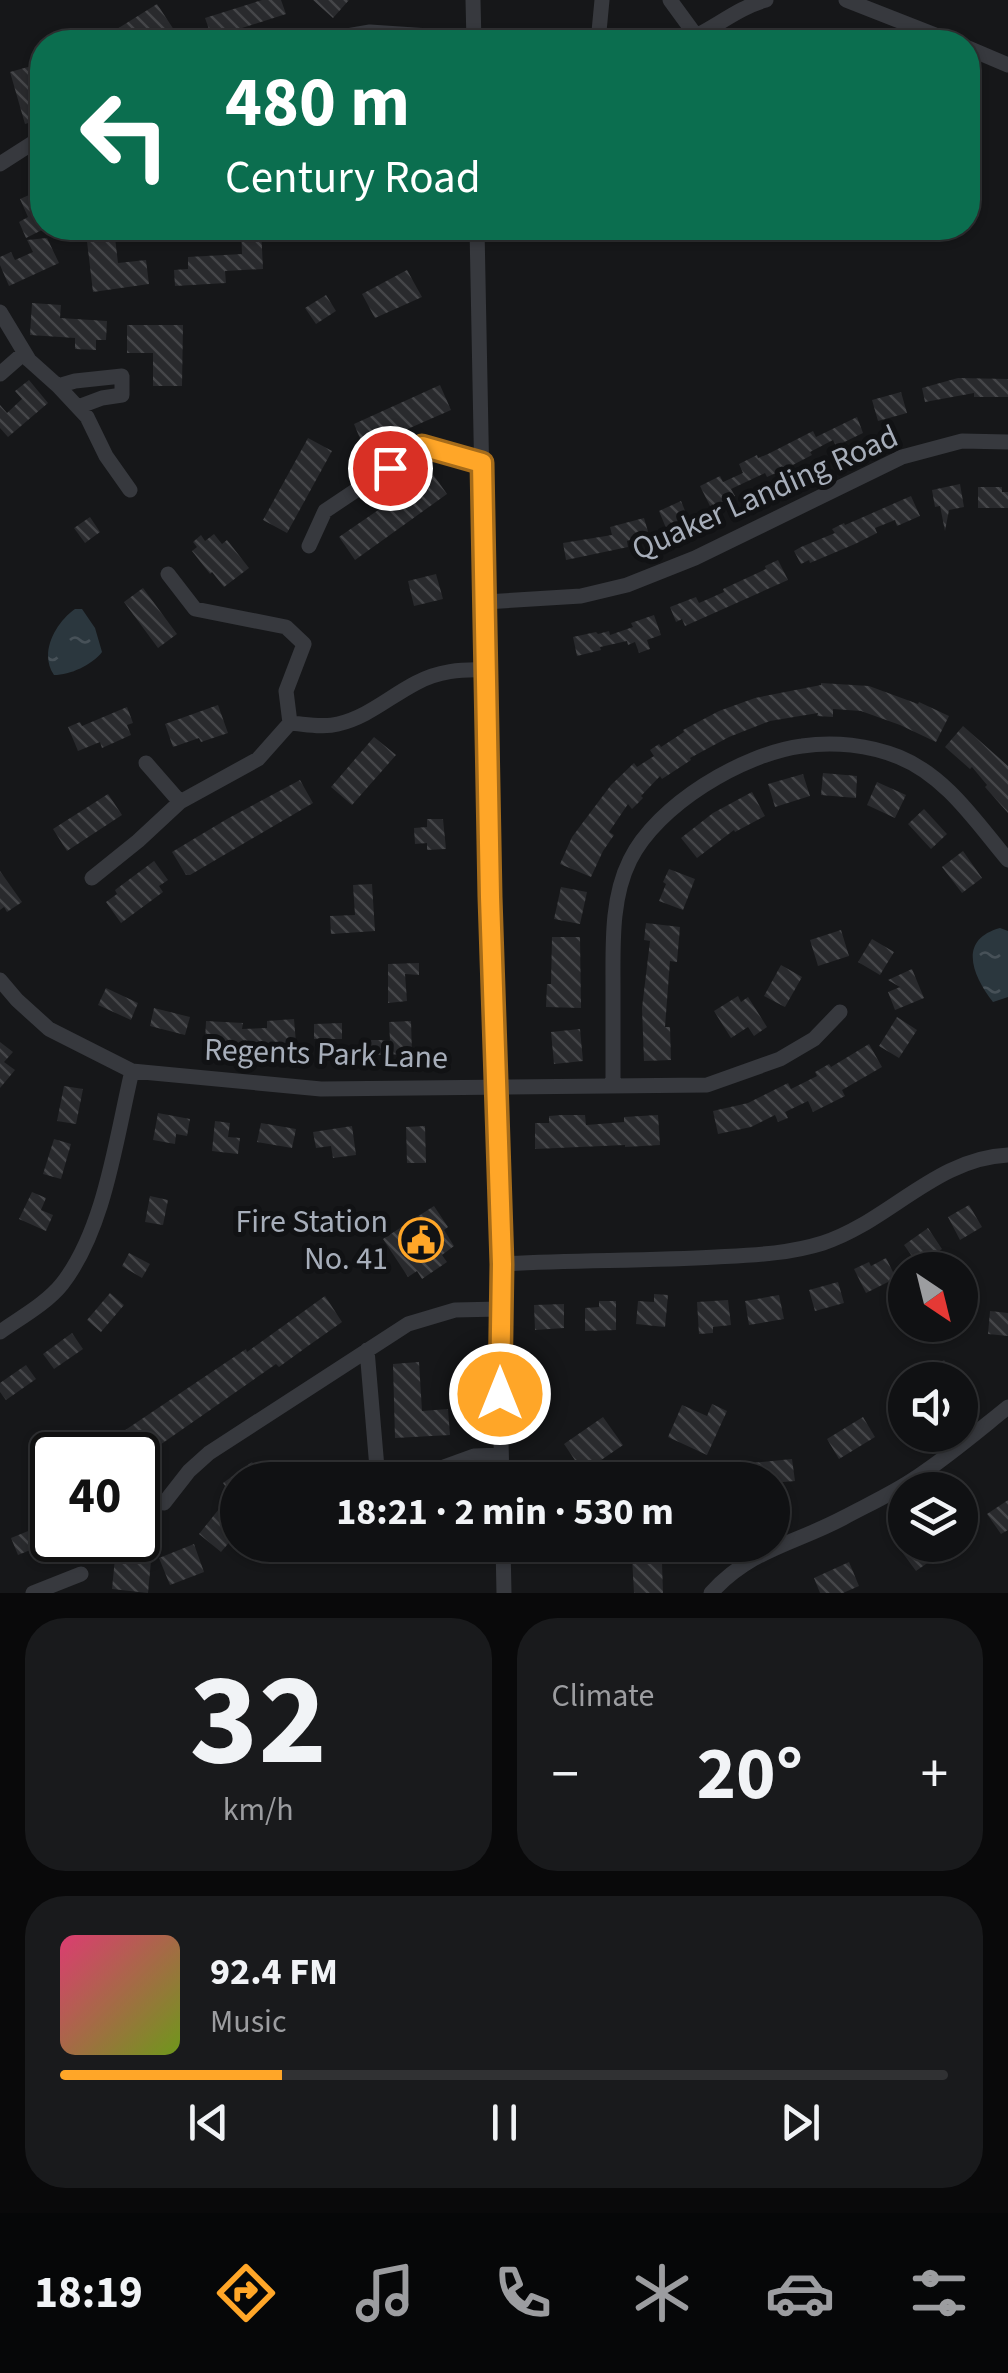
<!DOCTYPE html>
<meta charset="utf-8">
<style>
body{margin:0;font-family:"Source Sans 3",sans-serif;background:#191a1c;color:#f1f3f6;height:100vh;display:flex;flex-direction:column;font-size:38px;white-space:nowrap}
*{box-sizing:border-box;margin:0}
p{font-size:32px;color:#9c9da0}
.icon{flex:none;width:55px;height:55px;fill:none;stroke:currentColor;stroke-width:2;stroke-linecap:round;stroke-linejoin:round}
.map{position:relative;height:1593px;overflow:hidden}
.side{display:flex;flex-direction:column;gap:25px;padding:25px;background:#09090a;flex:1}
.side>*{flex:none}
.banner{position:absolute;left:30px;top:30px;width:950px;height:210px;border-radius:40px;box-shadow:0 2px 8px #0004,0 0 0 2px #303133;background:#0b6e4f;color:#fff;overflow:hidden}
.needle{width:65px;rotate:145deg}
.tools{position:absolute;left:888px;top:1252px;display:grid;gap:20px}
.tools a{display:grid;place-items:center;width:90px;height:90px;border-radius:50%;background:#101113;box-shadow:0 2px 8px #0004,0 0 0 2px #303133;font-size:50px}
.speed{position:absolute;left:30px;top:1432px;display:flex;gap:20px;font-size:50px;font-weight:700;text-align:center}
.speed>*{display:grid;place-content:center;width:130px;height:130px;border-radius:50%;background:#101113;box-shadow:0 2px 8px #0004,0 0 0 2px #303133;line-height:1}
.speed .limit{border:5px solid #111;border-radius:15px;background:#fff;color:#111}
.pin{position:absolute;display:grid;place-items:center;width:85px;height:85px;color:#fff;margin:-42px;border:5px solid #fff;border-radius:50%;box-shadow:0 2px 10px #0007}
.me{position:absolute;width:110px;margin:-55px;rotate:0deg;stroke-linejoin:round;filter:drop-shadow(0 0 8px #0008)}
.turn{display:flex;align-items:center;gap:35px;height:210px;padding:0 30px;font-size:45px}
.turn .icon{width:130px;height:130px;stroke-width:2.5}
.turn b{display:block;font-size:70px;line-height:85px}
.big{font-size:75px;font-weight:700;line-height:1.1}
.side .card{flex:1;display:flex;flex-direction:column;justify-content:center;gap:15px;min-width:0;padding:0 35px;border-radius:40px;background:#191a1c}
.side .dial{align-items:center;gap:0}
.dial b{font-size:130px;line-height:1}
.song{display:flex;align-items:center;gap:30px}
.cover{width:120px;height:120px;border-radius:15px;background:linear-gradient(135deg,hsl(340 70% 55%),hsl(80 70% 35%))}
.played{height:10px;border-radius:5px;background:linear-gradient(90deg,#ffa628 25%,#303133 25%)}
.keys{display:flex;justify-content:space-around;direction:ltr}
.heat{display:flex;justify-content:space-between;align-items:center;font-size:55px;direction:ltr}
.side .tiles{flex:1;display:grid;gap:25px;grid-template-columns:1fr 1fr}
.card:last-child{grid-column:span 2}
.trip{position:absolute;left:220px;top:1462px;width:570px;height:100px;border-radius:50px;background:#101113;box-shadow:0 2px 8px #0004,0 0 0 2px #303133;font-weight:700;line-height:100px;text-align:center}
.tab-bar{display:flex;height:160px;justify-content:space-around;align-items:center;background:#060708;color:#9c9da0}
.tab-bar .icon{width:70px;height:70px}
.tab-bar .current{color:#ffa628}
.tab-bar b{font-size:45px;color:#f1f3f6}
.map>svg:first-child{display:block}
.water{fill:url(#water-ripples)}
.building{fill:url(#building-back-hatch)}
.lines{fill:none;stroke-linecap:round;stroke-linejoin:round}
.minor{stroke:#37393e;stroke-width:15}
.route-casing{stroke:#a66c1a;stroke-width:25}
.route{stroke:#ffa628;stroke-width:18}
.labels{text-anchor:middle;dominant-baseline:central;stroke-width:10;stroke-linejoin:round;paint-order:stroke}
.street-label{font-size:32px;fill:#a7aeba;stroke:#111214}
.poi-label{font-size:32px;fill:#a7aeba;stroke:#111214;text-anchor:end}
</style>
<div class="map">
<svg width="1008" height="1593" viewBox="0 0 1008 1593">
<defs>
<pattern id="water-ripples" width="26" height="14" patternUnits="userSpaceOnUse" patternTransform="scale(2.5)"><rect width="26" height="14" fill="#2b373e"/><path d="M2 4q2-2 4 0t4 0M15 11q2-2 4 0t4 0" fill="none" stroke="#475158"/></pattern>
<pattern id="building-back-hatch" width="6" height="6" patternUnits="userSpaceOnUse" patternTransform="scale(2.5)"><rect width="6" height="6" fill="#292a2d"/><path d="M-1 5l2 2M0 0l6 6M5-1l2 2" fill="none" stroke="#454649"/></pattern>
</defs>
<rect width="100%" height="100%" fill="#161719"/>
<!-- water -->
<path class="water" d="M75,609H82L95,628L102,652C92,665 70,675 54,675C39,654 55,623 75,609Z
M1000,928L1008,931V997L993,1002C973,976 957,940 1000,928Z"/>
<!-- building -->
<path class="building" d="M262,0H281L286,14L239,29L241,36L222,42L219,32L211,35L205,18Z
M313,0H349L333,18Z
M157,4L182,42H114L109,34Z
M42,63V83L32,86L38,104L42,103V119L25,124L10,72Z
M38,191L42,200V230L26,238L19,222L28,217L20,199Z
M241,228H261L263,269L225,271L226,283L175,286L174,270L188,269V257L242,254Z
M114,229L118,263L146,260L149,284L93,292L86,233Z
M47,238L59,263L9,286L0,265V257L11,252L15,260L33,252L27,240Z
M407,270L422,297L375,318L362,294Z
M326,295L336,311L316,324L305,308Z
M32,303L61,305L60,318L107,321L106,340H96V350L75,349V338L30,335Z
M127,325H183L182,386H153V353H127Z
M958,378L1008,379V397H974V393L925,402L922,388Z
M29,380L48,403L8,437L0,428V405L7,413L22,399L15,391Z
M440,385L451,410L364,448L354,424Z
M901,392L907,413L878,421L872,400Z
M857,417L863,433L836,446L833,440L810,452L812,455L785,469L767,477L765,473L731,489L735,496L711,508L700,486L720,476L723,482L743,473L739,464L757,455L758,458L768,454L813,431L816,437Z
M308,438L332,451L287,533L263,520Z
M432,473L447,494L355,560L339,537Z
M960,484L964,507L949,510L945,531L940,506L935,507L932,490Z
M978,487H1002V492H1008V508H978Z
M911,496L920,516L897,526L895,520L875,528L877,533L855,544L810,563L809,560L801,564L794,551L801,547L835,533L832,529L844,523L845,525Z
M681,501L688,518L666,528L659,511Z
M90,517L100,532L85,543L74,528Z
M644,518L649,535L627,541L628,547L566,560L563,543L612,535L610,527Z
M214,534L222,544L227,540L249,568L224,587L212,572L210,574L192,551L197,547L193,542L201,535L205,541Z
M778,560L788,580L685,626L682,619L676,622L670,607L696,597L699,603L724,592L723,589L766,569L765,566Z
M436,574L443,599L414,606L408,581Z
M143,588L177,634L158,648L124,602Z
M654,615L661,635L647,640L650,649L639,653L635,642L628,645L627,641L600,647L601,650L577,656L573,637L596,632L598,634L609,631L610,635L633,627L631,623Z
M821,683L869,686L918,704L919,702L949,716L936,742L900,725L861,711L833,709V717L817,716L818,713L770,721L729,737L690,758L691,760L662,779L660,776L641,796L643,798L632,809L628,804L609,832L614,835L603,851L591,877L560,864L572,837L611,785L634,763L637,767L654,756L650,750L659,744L661,747L684,732L683,730L719,711L755,698L821,685Z
M218,705L228,733L201,742L199,738L173,747L165,724Z
M127,707L133,723L127,725L131,735L102,748L100,742L78,751L68,727L80,722L82,726Z
M963,726L1008,766V813L985,787L987,785L972,767L970,769L945,747Z
M374,737L396,755L352,805L331,787Z
M823,773L857,776L856,798L821,795Z
M803,774L810,796L775,807L768,784Z
M300,780L313,803L190,875H186L172,852L227,819Z
M877,782L906,795L895,818L867,805Z
M752,792L765,816L735,832L734,830L697,858L681,838L713,813Z
M108,794L122,815L67,851L53,829Z
M924,809L947,834L931,849L908,824Z
M427,819H443L446,849L427,850V843L415,844L414,828L427,827Z
M963,851L982,878L962,893L942,867Z
M154,861L168,880L159,886L163,892L121,923L106,902L117,894L115,890Z
M669,869L695,879L683,910L659,901L666,884L663,882Z
M0,871L22,902L7,912L4,907L0,910Z
M372,884L375,931L331,934L330,916L355,915L353,885Z
M561,887L587,892L580,924L554,919Z
M646,923L680,927L677,962L670,961L665,1027H670L671,1060L644,1061L642,1008L650,941L644,940Z
M841,930L849,956L818,966L810,940Z
M552,937H580L581,1008L546,1007L547,984H551Z
M872,939L894,952L880,975L858,962Z
M419,963V975L405,974L407,1001L388,1003V964Z
M781,965L802,977L785,1007L764,996Z
M912,969L924,998L895,1010L888,992L900,987L888,980Z
M106,988L138,1003L131,1020L98,1005Z
M738,996L741,1002L748,997L767,1027L754,1036L748,1027L731,1038L714,1011Z
M154,1008L190,1017L185,1035L150,1026Z
M897,1017L917,1030L899,1058L879,1046Z
M294,1019L296,1043L258,1045L205,1041L206,1021L243,1023L242,1029L267,1028V1021Z
M411,1021L412,1054L372,1055L371,1040H390L389,1022Z
M342,1023V1039H314V1024Z
M580,1029L583,1061L554,1064L551,1032Z
M0,1042L13,1052L4,1062L15,1070L0,1088Z
M869,1044L882,1067L842,1090L845,1096L813,1112L808,1101L785,1112L788,1118L778,1122L775,1115L751,1127L718,1134L713,1111L748,1103L788,1083L791,1089L817,1076L815,1072L829,1064L831,1067Z
M64,1086L83,1089L76,1124L57,1121Z
M158,1113L190,1119L187,1136L176,1134L175,1144L153,1140Z
M562,1115H585L586,1125L624,1122V1117L658,1115L660,1145L625,1147V1145L535,1149V1123H549V1116Z
M215,1121L230,1123L228,1137L240,1138L238,1154L212,1151Z
M261,1123L296,1129L292,1148L257,1142Z
M352,1126L356,1155L333,1158L331,1146L316,1148L313,1132Z
M425,1126L426,1163H407L406,1127Z
M54,1139L71,1144L61,1179L43,1174Z
M32,1192L46,1198L41,1210L53,1215L46,1231L19,1219Z
M150,1196L168,1200L163,1225L145,1222Z
M969,1205L982,1227L960,1240L948,1217Z
M434,1206L448,1227L444,1230L454,1246L442,1255L447,1262L422,1279L417,1271L408,1277L383,1239Z
M928,1228L942,1249L919,1266L904,1245Z
M129,1253L150,1264L142,1278L122,1266Z
M886,1258L896,1278L866,1293L854,1269L869,1262L871,1266Z
M838,1282L844,1303L815,1311L809,1290Z
M110,1293L124,1305L101,1332L87,1320Z
M654,1294L668,1295L665,1327L636,1324L638,1301L654,1302Z
M779,1295L784,1319L749,1325L745,1301Z
M325,1296L342,1322L308,1346L279,1367L276,1364L157,1447L156,1445L141,1455H105L100,1447L246,1349L247,1352Z
M728,1300L731,1325L713,1327V1333L699,1334L697,1302Z
M599,1301H616V1330L585,1331V1308L599,1307Z
M564,1304V1328L535,1330L534,1305Z
M990,1311L1008,1313V1336L988,1334Z
M72,1333L83,1349L54,1369L43,1354Z
M944,1360L958,1380H915Z
M419,1362L422,1411L448,1409L450,1435L395,1438L393,1364Z
M26,1365L36,1379L6,1400L0,1392V1383Z
M712,1404L727,1411L707,1455L668,1437L682,1405L707,1416Z
M603,1417L623,1445L591,1467L588,1463L581,1469L564,1444Z
M863,1417L875,1437L839,1459L827,1439Z
M792,1459L795,1481L772,1483V1480H744L742,1464Z
M252,1462L264,1480H238V1532L221,1552L199,1534L231,1494L223,1483Z
M1008,1500V1530L1001,1534L987,1514Z
M43,1525L50,1542L18,1555L11,1538Z
M194,1544L204,1572L170,1585L159,1558Z
M912,1545H953L916,1571L902,1552Z
M651,1556L652,1564L662,1563L663,1593H634L632,1557Z
M115,1558L151,1561L148,1593L112,1589Z
M849,1562L859,1586L843,1593H820L814,1578Z"/>
<g class="lines">
<!-- minor -->
<path class="minor" d="M473,0L474,42
M670,0L697,37
M846,0L953,42
M312,42L370,32L474,39L572,36L608,42
M598,42L602,0
M683,42C712,31 736,8 766,0
M968,48L1008,65
M0,164L42,137
M176,228L177,233L216,230
M477,228L490,897L501,1264L499,1364L502,1480
M0,312L29,360L58,386L87,417L106,456L130,490
M0,374L24,353
M58,386L75,381L122,376V395L102,398L78,407
M309,546L325,511L422,446L482,463
M168,574L195,609L286,627L304,644L286,691L290,723
M485,602L581,596L627,585L695,558L902,457L962,441L1008,442
M146,763L180,802
M92,878L138,841L180,802L258,759L290,723C305,724 323,728 338,724C368,717 389,697 416,683C438,671 461,669 486,670
M0,980L17,1000L49,1029L132,1071L321,1089L707,1085L780,1059L814,1039L840,1012
M613,1085C613,1052 613,1019 613,986C613,944 611,898 630,860C657,805 742,754 802,746C834,741 869,745 899,757C946,776 976,822 1008,860
M501,1264C573,1260 645,1261 716,1257C753,1255 788,1254 823,1243C888,1222 936,1158 1008,1155
M0,1332C20,1318 47,1303 62,1284C105,1229 116,1138 132,1071
M367,1350L378,1480
M408,1480L474,1456L501,1455
M164,1503L189,1471L209,1453L408,1324L455,1310L500,1309
M503,1545L504,1593
M725,1545L743,1564
M33,1593L81,1574
M711,1593C751,1549 794,1544 843,1518C867,1505 894,1493 917,1477C949,1456 978,1431 1008,1407"/>
</g>
<g class="lines">
<!-- route casing -->
<g class="route-casing">
<path id="route" d="M390,468L422,446L482,463L490,897L502,1264L500,1394"/>
</g>
<!-- route -->
<use href="#route" class="route"/>
</g>
<!-- icons -->
<defs>
<g id="civic-ring" transform="scale(2.25)"><circle r="9.5" fill="#111214" stroke="#ffa628" stroke-width="1.5"/><path d="M-.6-6.5H3V-4.5H.6V-3L4-1V1h2V6H-6V1h2V-1L-.6-3ZM-1.2 2.5V6h2.4V2.5Z" fill="#ffa628"/></g>
</defs>
<g fill-rule="evenodd">
<use href="#civic-ring" x="421" y="1240"/>
</g>
<g class="labels">
<!-- street labels -->
<g class="street-label">
<text transform="translate(765 493) rotate(-24)">Quaker Landing Road</text>
<text transform="translate(326 1054) rotate(2)">Regents Park Lane</text>
</g>
<!-- poi labels -->
<g class="poi-label">
<text x="388" y="1222">Fire Station<tspan x="388" dy="37">No. 41</tspan></text>
</g>
</g>
</svg>
<div class="tools">
<a><svg class="needle" viewBox="-14 -14 28 28"><path d="M0-13l5 13h-10z" fill="#e53935"/><path d="M0 13l5-13h-10z" fill="#9c9da0"/></svg></a>
<a><svg class="icon" aria-label="sound" viewBox="0 0 24 24"><path d="M4 9h4l5-4v14l-5-4H4zM17 9q2 3 0 6"/></svg></a>
<a><svg class="icon" aria-label="layers" viewBox="0 0 24 24"><path d="M12 4l9 5-9 5-9-5zM3 14l9 5 9-5"/></svg></a>
</div>
<div class="speed"><div class="limit">40</div></div>
<div class="pin" style="left:390px;top:468px;background:#d93025"><svg class="icon" aria-label="arrive" viewBox="0 0 24 24"><path d="M6 21V4h12l-3 4 3 4H6"/></svg></div>
<svg class="me" style="left:500px;top:1394px" viewBox="-20 -20 40 40"><circle r="17" fill="#ffa628" stroke="#fff" stroke-width="3"/><path d="M0-11L8 9 0 5-8 9z" fill="#fff"/></svg>
<div class="trip">18:21 · 2 min · 530 m</div>
<div class="banner">
<div class="turn"><svg class="icon" aria-label="left" viewBox="0 0 24 24"><path d="M17 20v-9H6M10 6l-5 5 5 5"/></svg><div><b>480 m</b>Century Road</div></div>
</div>
</div>
<section class="side">
<div class="tiles">
<div class="card dial"><b>32</b><p>km/h</p></div>
<div class="card"><p>Climate</p>
<div class="heat"><a>−</a><b class="big">20°</b><a>+</a></div>
</div>
<div class="card">
<div class="song"><i class="cover"></i><div><b>92.4 FM</b><p>Music</p></div></div>
<div class="played"></div>
<div class="keys"><svg class="icon" aria-label="previous" viewBox="0 0 24 24"><path d="M18 5L8 12l10 7zM5 5v14"/></svg><svg class="icon" aria-label="pause" viewBox="0 0 24 24"><path d="M8 5v14M16 5v14"/></svg><svg class="icon" aria-label="next" viewBox="0 0 24 24"><path d="M6 5l10 7-10 7zM19 5v14"/></svg></div>
</div>
</div>
</section>
<nav class="tab-bar">
<b>18:19</b>
<svg class="icon current" aria-label="directions" viewBox="0 0 24 24"><path d="M12 3l9 9-9 9-9-9zM9 14v-3h6M13 9l2 2-2 2"/></svg>
<svg class="icon" aria-label="music" viewBox="0 0 24 24"><path d="M9 18V5l10-2v13"/><circle cx="6" cy="18" r="3"/><circle cx="16" cy="16" r="3"/></svg>
<svg class="icon" aria-label="phone" viewBox="0 0 24 24"><path d="M5 4h4l2 5-3 2q2 4 5 5l2-3 5 2v4C11 20 4 13 5 4z"/></svg>
<svg class="icon" aria-label="climate" viewBox="0 0 24 24"><path d="M12 3v18M4 7l16 10M4 17L20 7"/></svg>
<svg class="icon" aria-label="car" viewBox="0 0 24 24"><path d="M5 17H2v-5l4-1 3-4h7l3 4 3 1v5h-3M9 17h6M6 11h13"/><circle cx="7" cy="17" r="2"/><circle cx="17" cy="17" r="2"/></svg>
<svg class="icon" aria-label="filters" viewBox="0 0 24 24"><path d="M4 7h16M4 17h16"/><circle cx="9" cy="7" r="2"/><circle cx="15" cy="17" r="2"/></svg>
</nav>
